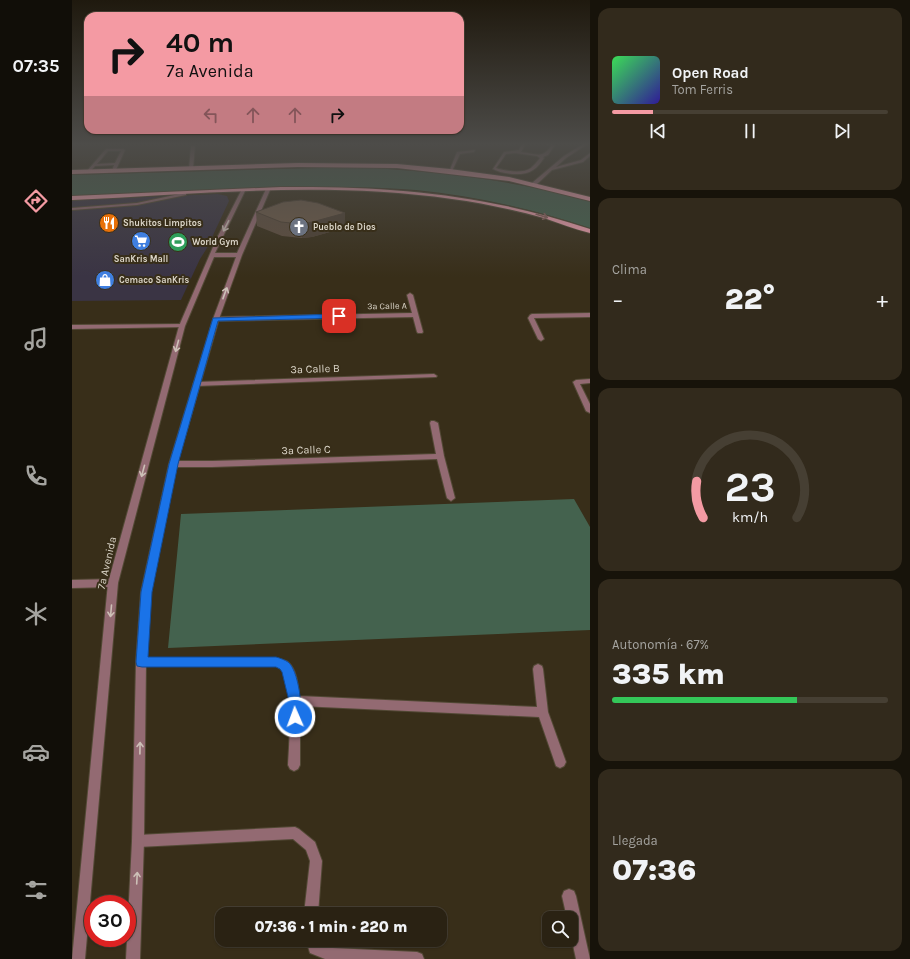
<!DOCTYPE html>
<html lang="es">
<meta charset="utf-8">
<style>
body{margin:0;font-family:Karla,sans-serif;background:#322a1c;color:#f1f3f6;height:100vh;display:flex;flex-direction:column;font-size:15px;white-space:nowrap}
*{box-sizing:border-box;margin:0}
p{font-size:13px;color:#a5a4a0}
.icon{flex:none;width:22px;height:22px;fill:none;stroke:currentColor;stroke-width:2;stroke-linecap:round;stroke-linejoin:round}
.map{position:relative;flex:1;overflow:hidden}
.side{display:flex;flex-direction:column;gap:8px;padding:8px;background:#17130a;width:320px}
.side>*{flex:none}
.hud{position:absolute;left:12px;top:12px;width:380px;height:122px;border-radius:12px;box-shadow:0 1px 3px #0004,0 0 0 1px #463f33;background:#f49aa3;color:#111;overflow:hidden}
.buttons{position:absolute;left:470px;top:911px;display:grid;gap:8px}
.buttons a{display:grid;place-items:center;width:36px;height:36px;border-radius:8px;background:#2a2213;box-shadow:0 1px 3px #0004,0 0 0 1px #463f33;font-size:20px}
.speed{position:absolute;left:12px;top:895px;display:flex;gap:8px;font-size:20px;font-weight:700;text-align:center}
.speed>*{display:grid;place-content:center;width:52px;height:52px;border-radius:50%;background:#2a2213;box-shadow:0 1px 3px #0004,0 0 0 1px #463f33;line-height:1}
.speed .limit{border:6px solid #d22;background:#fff;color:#111}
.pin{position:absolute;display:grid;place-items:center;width:34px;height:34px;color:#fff;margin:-17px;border-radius:8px;box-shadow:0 2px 6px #0006}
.me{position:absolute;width:44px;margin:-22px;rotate:358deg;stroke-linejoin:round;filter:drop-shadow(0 0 3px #0008)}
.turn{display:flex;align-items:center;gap:14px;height:84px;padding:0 16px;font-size:18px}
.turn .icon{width:52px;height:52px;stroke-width:2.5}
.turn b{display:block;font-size:28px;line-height:34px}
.lanes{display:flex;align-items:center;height:38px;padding:0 16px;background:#0003;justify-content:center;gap:20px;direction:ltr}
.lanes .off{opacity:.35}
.big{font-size:30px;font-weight:800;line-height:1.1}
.side .tile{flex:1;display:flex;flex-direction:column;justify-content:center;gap:6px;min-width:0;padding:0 14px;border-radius:12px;background:#322a1c}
.side .dial{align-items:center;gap:0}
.dial svg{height:104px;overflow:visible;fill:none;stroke:#463f33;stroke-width:7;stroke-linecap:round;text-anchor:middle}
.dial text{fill:#f1f3f6;stroke:none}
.song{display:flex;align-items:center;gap:12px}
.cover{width:48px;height:48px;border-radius:6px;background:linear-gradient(135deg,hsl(130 70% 55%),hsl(250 70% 35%))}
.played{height:4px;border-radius:2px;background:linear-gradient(90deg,#f49aa3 15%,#463f33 15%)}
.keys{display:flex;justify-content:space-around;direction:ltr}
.heat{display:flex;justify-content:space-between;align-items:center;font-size:22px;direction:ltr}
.charge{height:6px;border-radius:3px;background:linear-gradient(90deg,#34c759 67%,#463f33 0)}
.trip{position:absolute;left:143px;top:907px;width:232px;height:40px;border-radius:12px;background:#2a2213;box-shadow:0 1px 3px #0004,0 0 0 1px #463f33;font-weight:800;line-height:40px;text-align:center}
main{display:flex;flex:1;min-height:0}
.menu{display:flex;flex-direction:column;width:72px;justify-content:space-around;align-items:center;background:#110e08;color:#a5a4a0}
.menu .icon{width:28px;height:28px}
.menu .selected{color:#f49aa3}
.menu b{font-size:18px;color:#f1f3f6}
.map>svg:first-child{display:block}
.commercial{fill:#3a3444}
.green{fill:#44624e}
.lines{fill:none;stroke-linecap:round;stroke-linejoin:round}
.service-casing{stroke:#524935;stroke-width:2}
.minor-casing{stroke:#524935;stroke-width:2}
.tertiary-casing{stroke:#524935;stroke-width:2}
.primary-casing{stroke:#524935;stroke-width:2}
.service{fill:#936a72;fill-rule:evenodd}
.minor{fill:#936a72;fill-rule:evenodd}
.tertiary{fill:#936a72;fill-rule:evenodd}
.primary{fill:#f7a3b4;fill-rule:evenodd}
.wall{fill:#5f4e3f}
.shaded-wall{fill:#4d4033}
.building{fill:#6e5b49;stroke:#4d4033}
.oneway{stroke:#8e635f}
.oneway2{stroke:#cdc0b7}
.route{fill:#1a73e8;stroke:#114b97}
.labels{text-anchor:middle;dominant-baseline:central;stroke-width:4;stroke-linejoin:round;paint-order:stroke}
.far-poi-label{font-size:9px;font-weight:bold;fill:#dbd5c8;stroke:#382e19;text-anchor:start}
.far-street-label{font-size:9px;fill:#dbd5c8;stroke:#382e19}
.street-label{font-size:11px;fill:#dbd5c8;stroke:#382e19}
</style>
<main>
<nav class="menu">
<b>07:35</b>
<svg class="icon selected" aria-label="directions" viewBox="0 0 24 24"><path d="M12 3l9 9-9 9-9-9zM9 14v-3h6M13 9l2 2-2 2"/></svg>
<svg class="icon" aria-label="music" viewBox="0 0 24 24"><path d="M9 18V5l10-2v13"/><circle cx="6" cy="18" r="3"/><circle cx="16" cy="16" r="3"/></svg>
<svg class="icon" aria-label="phone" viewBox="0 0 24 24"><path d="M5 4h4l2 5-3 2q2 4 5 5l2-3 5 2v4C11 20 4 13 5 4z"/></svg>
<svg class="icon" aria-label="climate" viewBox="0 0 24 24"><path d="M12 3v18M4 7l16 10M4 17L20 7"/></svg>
<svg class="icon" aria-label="car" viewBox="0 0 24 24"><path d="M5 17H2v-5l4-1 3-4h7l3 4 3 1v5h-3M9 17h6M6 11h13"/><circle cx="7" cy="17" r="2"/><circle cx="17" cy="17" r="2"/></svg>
<svg class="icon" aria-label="filters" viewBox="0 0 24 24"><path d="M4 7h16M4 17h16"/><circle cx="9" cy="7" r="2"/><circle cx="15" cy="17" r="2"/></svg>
</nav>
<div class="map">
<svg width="518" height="959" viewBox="0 0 518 959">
<rect width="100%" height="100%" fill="#382e19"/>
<!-- commercial -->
<path class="commercial" d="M146,194L155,196L157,201L135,248L128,259L109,300L0,301V200Z"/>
<!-- green -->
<path class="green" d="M283,167C362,171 442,180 518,201V228C462,209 403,196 344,190C285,185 225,187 166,190C111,192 55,194 0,196V175Z
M502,499L518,527V630L96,648L109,514Z"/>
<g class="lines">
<!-- service casing -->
<g class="service-casing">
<path id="service" d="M450,143H454L449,152C465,154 470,159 479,146L472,143H478L483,145L476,155L471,157L472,158C469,162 466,167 461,170C451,177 430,174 421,169L432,152L447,150ZM443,153L465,156L468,158C465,162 462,165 459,168C451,174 433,171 424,168L434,154Z
M121,145L123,146L121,169L119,170L117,169L119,146Z
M34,149H51L53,150L43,172L40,171L42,165L23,166L17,173H15V171ZM36,151H49L43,163L25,164Z
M403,150L402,152L388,154L380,171L377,172L385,152Z
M112,193H114V195L65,205L0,210V208L65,203Z
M119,239H146L148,240L146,241H121L119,240Z"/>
</g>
<!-- minor casing -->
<g class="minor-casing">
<path id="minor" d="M513,143H517L494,158L484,167L509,160L518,153V156L511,162L480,170L464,185H460V183L492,156Z
M338,293L341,295L351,332L350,333H346L345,332L341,317L144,321L141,319L144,317L340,313L335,295Z
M518,313V317L462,318L472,339L469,341L466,339L456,318L458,315L460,314Z
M110,324L112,325V327L0,329V325Z
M362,374L365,376L364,377L124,386L121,384L124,382Z
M518,379V383L508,384L518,404V413L514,411L501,382L504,380Z
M359,421H362L366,423L372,456L383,498L379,501L375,498L365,459L140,467H101L97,464L101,461H140L364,454L358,423Z
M41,579L44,580L46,583L44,586L41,587L0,588V580Z
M69,658H204C208,659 213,660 216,662C225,670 226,686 227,696L465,707L461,669L462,666L466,664L470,666L471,669L476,712L494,762L492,766L488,768L484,766L467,717L228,706V765L226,769L222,771L218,769L216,765C217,746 222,683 209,669C208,668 206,667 204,666H69L65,665L64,662L65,659Z
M223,827L227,829L243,842L250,861L246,914H232L238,861L234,850L221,839L66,847L62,845L60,841L62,837L66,835Z
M497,889L502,891L504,896L518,959H504L499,936V918H495L490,896L492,891Z
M234,940H248L249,943L261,948L345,952L350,954L352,959H253L238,953Z"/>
</g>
<!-- tertiary casing -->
<g class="tertiary-casing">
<path id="tertiary" d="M194,189L198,190L170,255L147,319L105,464L79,592L74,662L72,841L68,959H54L60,841L64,662L69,592L97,464L141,319L164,257H142L113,326L46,583L13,959H0L36,583L107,326L144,240L169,191L171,190L173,191L143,253H165Z"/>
</g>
<!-- primary casing -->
<g class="primary-casing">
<path id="primary" d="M226,163L325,164L378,169L437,177L518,197V201L437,181L325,168L226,167L0,174V170Z
M209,187C320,186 413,194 518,229V233C502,229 487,223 472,218C442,210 411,203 380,199C254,181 126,194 0,200V196Z"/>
</g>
<!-- service -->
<use href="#service" class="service"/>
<!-- minor -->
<use href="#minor" class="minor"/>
<!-- tertiary -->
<use href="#tertiary" class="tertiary"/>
<!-- primary -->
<use href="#primary" class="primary"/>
</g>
<!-- wall -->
<path class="wall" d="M184,212L273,213L272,228L240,237L230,238L210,236L185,226Z"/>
<!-- shaded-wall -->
<path class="shaded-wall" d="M273,213L272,228L240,237L230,238L229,224Z"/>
<!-- building -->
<path class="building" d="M229,200L246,203L273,213L240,222L229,224L209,222L184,212L211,202Z"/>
<!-- one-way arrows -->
<defs><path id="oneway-shaft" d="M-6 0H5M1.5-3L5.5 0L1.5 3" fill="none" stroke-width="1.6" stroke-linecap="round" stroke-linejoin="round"/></defs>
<use class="oneway" href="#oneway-shaft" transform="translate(470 216) rotate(16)"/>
<g class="oneway2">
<use href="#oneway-shaft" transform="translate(154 226) rotate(117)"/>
<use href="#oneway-shaft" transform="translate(153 293) rotate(-70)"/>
<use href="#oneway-shaft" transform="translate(105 346) rotate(105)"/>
<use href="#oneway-shaft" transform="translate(71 471) rotate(105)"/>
<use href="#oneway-shaft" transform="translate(39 611) rotate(95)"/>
<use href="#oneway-shaft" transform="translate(68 748) rotate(-89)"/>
<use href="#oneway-shaft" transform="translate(65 878) rotate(-87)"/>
</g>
<!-- sky -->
<linearGradient id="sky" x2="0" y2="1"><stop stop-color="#1f190e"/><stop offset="0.52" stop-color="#4d4c49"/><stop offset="1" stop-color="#4d4c49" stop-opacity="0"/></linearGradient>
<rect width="518" height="277" fill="url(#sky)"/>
<!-- route -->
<path class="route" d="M267,314L269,315V318L146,321L106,464L80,592L76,657H204C208,658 213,660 216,662C226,669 232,710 227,721L223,723L218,721L216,717L217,701L210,672L208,669L204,667H70L65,666L64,662L69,592L97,464L141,318Z"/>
<!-- icons -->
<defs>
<g id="restaurant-disc" transform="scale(1)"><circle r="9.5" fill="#e8710a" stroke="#382e19"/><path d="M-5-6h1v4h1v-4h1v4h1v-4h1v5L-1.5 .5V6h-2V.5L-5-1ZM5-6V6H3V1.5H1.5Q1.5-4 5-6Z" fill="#fff"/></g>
<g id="church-disc" transform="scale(1)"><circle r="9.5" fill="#6b7280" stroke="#382e19"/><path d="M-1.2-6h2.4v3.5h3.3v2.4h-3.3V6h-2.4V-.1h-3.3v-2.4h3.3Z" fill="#fff"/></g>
<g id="supermarket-disc" transform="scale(1)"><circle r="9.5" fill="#3f7fe0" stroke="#382e19"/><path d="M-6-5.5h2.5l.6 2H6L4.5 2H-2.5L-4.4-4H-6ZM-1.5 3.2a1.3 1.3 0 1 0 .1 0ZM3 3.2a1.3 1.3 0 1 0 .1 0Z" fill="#fff"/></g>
<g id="stadium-disc" transform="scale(1)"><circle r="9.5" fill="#2e9e5b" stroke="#382e19"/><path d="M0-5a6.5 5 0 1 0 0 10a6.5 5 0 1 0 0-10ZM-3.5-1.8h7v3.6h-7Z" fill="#fff"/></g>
<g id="shop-disc" transform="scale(1)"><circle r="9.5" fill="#3f7fe0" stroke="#382e19"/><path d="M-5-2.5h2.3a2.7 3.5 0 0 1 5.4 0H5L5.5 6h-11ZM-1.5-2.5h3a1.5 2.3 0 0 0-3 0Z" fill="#fff"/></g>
</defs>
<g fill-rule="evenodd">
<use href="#restaurant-disc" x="37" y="223"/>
<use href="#church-disc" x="227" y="227"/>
<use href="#supermarket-disc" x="69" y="241"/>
<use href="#stadium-disc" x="106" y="242"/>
<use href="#shop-disc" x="33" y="280"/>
</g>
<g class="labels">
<!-- far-poi labels -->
<g class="far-poi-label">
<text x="51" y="223">Shukitos Limpitos</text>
<text x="241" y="227">Pueblo de Dios</text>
<text x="120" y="242">World Gym</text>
<text x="69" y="259" text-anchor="middle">SanKris Mall</text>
<text x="47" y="280">Cemaco SanKris</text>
</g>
<!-- far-street labels -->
<g class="far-street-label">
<text transform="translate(315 306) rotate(-1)">3a Calle A</text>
</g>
<!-- street labels -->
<g class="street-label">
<text transform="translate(243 369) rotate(-2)">3a Calle B</text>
<text transform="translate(234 450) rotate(-2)">3a Calle C</text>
<text transform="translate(35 563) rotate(-77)">7a Avenida</text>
</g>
</g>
</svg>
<div class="buttons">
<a><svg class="icon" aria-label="search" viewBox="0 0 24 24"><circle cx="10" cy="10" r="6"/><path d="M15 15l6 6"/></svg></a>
</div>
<div class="speed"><div class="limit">30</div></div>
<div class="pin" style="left:267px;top:316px;background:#d93025"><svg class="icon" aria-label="arrive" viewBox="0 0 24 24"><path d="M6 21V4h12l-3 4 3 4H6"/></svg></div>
<svg class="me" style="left:223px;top:717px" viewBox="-20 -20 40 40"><circle r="17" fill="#1a73e8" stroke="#fff" stroke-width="3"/><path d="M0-11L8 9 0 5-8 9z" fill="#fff"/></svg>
<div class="trip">07:36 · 1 min · 220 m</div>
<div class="hud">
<div class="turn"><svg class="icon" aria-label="right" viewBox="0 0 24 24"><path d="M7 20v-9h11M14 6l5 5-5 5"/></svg><div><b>40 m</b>7a Avenida</div></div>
<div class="lanes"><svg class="icon off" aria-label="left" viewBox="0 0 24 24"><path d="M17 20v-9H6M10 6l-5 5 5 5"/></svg><svg class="icon off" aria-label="ahead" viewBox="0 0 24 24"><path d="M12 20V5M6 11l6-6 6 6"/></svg><svg class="icon off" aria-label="ahead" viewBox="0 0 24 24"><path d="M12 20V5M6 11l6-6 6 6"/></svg><svg class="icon" aria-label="right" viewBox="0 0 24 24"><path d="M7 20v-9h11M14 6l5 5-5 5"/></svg></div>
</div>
</div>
<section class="side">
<div class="tile">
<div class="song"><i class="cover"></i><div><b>Open Road</b><p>Tom Ferris</p></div></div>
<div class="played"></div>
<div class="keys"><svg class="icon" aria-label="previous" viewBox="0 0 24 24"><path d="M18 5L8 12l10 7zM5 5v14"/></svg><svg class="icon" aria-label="pause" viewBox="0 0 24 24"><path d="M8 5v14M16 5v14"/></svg><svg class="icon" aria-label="next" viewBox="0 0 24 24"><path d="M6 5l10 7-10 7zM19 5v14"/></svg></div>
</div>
<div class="tile"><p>Clima</p>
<div class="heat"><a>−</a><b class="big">22°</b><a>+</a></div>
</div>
<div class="tile dial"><svg viewBox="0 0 100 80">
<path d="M14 69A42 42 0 1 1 86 69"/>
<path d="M14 69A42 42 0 0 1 9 41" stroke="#f49aa3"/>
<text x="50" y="56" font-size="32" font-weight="700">23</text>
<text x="50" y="72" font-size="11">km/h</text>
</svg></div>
<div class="tile"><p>Autonomía · 67%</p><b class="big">335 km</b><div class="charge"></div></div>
<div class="tile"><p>Llegada</p><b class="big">07:36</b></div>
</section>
</main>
